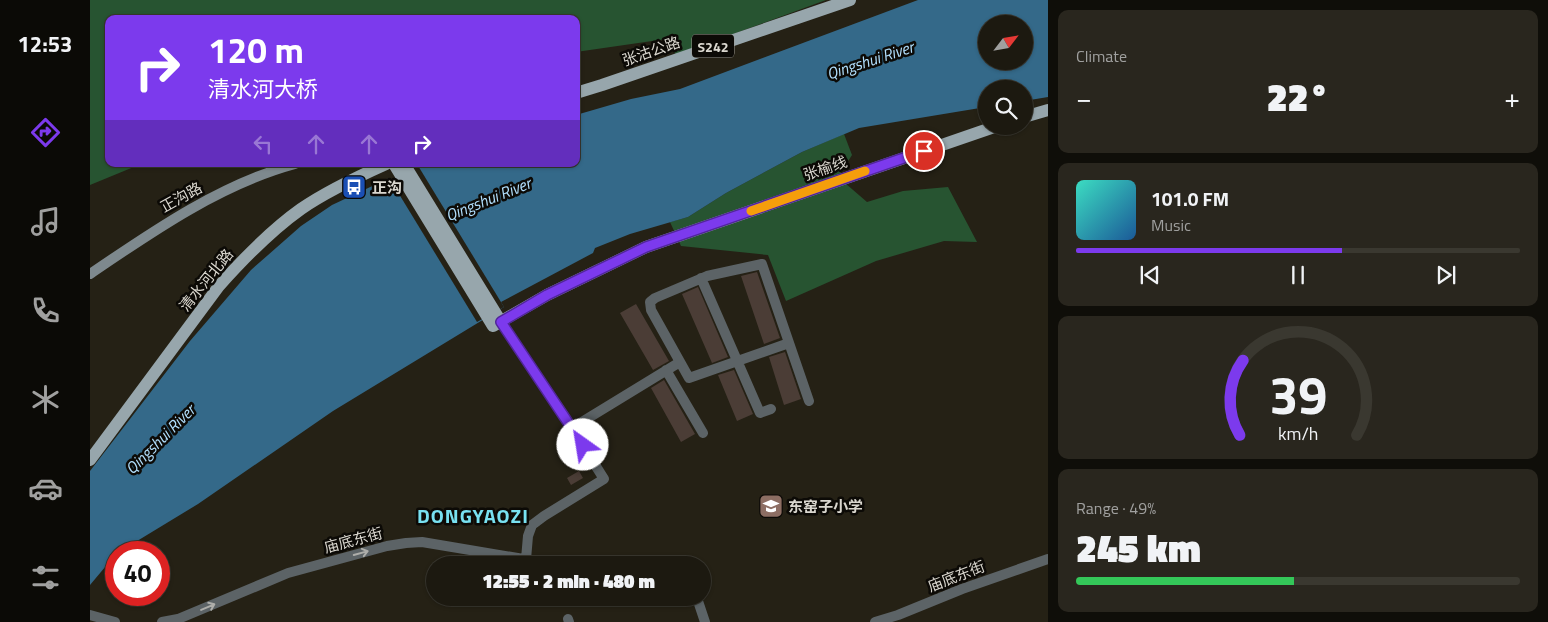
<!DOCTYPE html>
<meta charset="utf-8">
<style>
body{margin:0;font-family:"Titillium Web","Noto Sans SC",sans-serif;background:#29261e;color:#f1f3f6;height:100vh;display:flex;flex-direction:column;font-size:19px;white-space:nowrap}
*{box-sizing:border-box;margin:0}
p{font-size:16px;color:#a0a09f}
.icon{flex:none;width:28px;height:28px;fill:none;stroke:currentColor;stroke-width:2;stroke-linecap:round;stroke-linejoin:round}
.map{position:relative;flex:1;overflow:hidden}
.sheet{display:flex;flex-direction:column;gap:10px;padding:10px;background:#0f0e09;width:500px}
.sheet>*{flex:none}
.banner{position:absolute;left:15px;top:15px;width:475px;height:152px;border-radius:10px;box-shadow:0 1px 4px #0004,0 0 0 1px #3a3830;background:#7c3aed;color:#fff;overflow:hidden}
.needle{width:32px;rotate:59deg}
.tools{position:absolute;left:888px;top:15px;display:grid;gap:10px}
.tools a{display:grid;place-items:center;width:55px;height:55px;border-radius:50%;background:#1c1910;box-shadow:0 1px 4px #0004,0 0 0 1px #3a3830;font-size:25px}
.speed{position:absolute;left:15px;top:541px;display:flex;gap:10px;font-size:25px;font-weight:700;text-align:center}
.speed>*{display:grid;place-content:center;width:65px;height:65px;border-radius:50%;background:#1c1910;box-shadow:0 1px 4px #0004,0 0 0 1px #3a3830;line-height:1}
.speed .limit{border:8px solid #d22;background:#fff;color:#111}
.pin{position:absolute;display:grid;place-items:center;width:42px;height:42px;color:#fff;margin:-21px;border:2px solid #fff;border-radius:50%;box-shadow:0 1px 5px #0007}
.me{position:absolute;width:55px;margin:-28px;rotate:328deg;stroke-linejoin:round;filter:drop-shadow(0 0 4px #0008)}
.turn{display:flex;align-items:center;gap:18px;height:105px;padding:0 20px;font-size:22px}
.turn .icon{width:65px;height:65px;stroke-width:2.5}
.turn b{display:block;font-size:35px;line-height:42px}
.lanes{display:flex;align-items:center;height:48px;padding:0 20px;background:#0003;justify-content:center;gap:25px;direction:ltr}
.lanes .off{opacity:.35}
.big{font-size:38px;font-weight:800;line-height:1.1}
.sheet .widget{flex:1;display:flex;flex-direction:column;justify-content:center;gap:8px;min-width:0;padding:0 18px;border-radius:10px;background:#29261e}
.sheet .dial{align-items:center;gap:0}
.dial svg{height:130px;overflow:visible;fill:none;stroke:#3a3830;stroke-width:7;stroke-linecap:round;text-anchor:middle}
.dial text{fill:#f1f3f6;stroke:none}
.song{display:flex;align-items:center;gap:15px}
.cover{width:60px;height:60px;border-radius:8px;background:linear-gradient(135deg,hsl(170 70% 55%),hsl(210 70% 35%))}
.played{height:5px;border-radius:2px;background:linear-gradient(90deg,#7c3aed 60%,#3a3830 60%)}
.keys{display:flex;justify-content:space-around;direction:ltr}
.heat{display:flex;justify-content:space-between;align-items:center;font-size:28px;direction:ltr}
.charge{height:8px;border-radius:4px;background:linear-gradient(90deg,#34c759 49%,#3a3830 0)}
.trip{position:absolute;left:336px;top:556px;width:285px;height:50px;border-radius:25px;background:#1c1910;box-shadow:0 1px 4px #0004,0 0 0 1px #3a3830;font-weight:800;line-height:50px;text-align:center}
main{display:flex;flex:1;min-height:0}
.dock{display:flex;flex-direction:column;width:90px;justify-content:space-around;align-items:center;background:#0b0a06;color:#a0a09f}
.dock .icon{width:35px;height:35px}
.dock .selected{color:#7c3aed}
.dock b{font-size:22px;color:#f1f3f6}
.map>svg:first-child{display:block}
.forest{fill:#275431}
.water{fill:#346989;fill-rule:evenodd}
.pier{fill:#252115}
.building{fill:#4b3d36}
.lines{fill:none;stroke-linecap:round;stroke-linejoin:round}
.minor{stroke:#5c6366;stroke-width:10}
.tertiary{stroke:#5c6366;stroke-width:10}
.secondary{stroke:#7e898e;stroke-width:10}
.primary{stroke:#97a6ac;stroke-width:12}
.oneway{stroke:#aeaeaa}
.route-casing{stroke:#51269a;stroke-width:12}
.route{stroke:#7c3aed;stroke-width:9}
.slow{stroke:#f59e0b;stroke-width:9}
.labels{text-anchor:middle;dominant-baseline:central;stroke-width:5;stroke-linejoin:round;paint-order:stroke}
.shield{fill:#0c0a06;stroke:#9c9a93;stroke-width:1}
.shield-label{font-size:14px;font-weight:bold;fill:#dad7cf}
.street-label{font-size:15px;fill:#dad7cf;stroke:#0c0a06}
.poi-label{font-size:15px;font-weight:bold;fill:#dad7cf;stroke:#0c0a06;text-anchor:start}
.water-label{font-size:16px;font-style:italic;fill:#b2e0fe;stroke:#0c0a06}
.district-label{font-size:20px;font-weight:bold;letter-spacing:1px;fill:#78e1f1;stroke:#0c0a06}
</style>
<main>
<nav class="dock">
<b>12:53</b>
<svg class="icon selected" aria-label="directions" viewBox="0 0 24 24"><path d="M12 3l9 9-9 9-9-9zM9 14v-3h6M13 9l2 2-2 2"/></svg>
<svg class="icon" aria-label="music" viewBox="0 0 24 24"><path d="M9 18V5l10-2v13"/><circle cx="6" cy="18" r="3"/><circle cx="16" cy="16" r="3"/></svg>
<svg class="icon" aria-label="phone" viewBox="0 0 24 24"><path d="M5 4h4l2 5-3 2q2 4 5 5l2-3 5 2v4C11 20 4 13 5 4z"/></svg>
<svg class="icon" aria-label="climate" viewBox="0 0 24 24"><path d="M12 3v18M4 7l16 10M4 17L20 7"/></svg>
<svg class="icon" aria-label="car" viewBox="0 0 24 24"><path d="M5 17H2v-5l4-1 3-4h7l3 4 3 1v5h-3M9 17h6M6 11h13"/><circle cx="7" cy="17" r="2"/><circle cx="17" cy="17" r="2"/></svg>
<svg class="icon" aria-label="filters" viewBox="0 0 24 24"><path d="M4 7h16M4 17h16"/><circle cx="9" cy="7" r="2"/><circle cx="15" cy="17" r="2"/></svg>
</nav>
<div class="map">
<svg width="958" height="622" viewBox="0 0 958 622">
<rect width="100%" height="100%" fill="#252115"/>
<!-- forest -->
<path class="forest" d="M0,0H736L586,55L576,39L486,52V19H19V164H51L0,185Z
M754,134L762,155L748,177L777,202L813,191L858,187L887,242L854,241L786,261L696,301L678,255L591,246L580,222L598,217L636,193L712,152Z"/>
<!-- water -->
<path class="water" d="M828,0H958V97L934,101V89H896V107L769,128L712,152L636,193L598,217L540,234L505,248L503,253L411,302L414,307L243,411L108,504L29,552H26V554L0,585V471L100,341L161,270L211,226L242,205L310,173L334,164H486V115L541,99L590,89ZM896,24H934V61H896Z"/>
<!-- pier -->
<path class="pier" d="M327,164L414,307L387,322L298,176Z"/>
<!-- building -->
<path class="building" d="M667,272L690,338L674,344L651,276Z
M608,287L638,357L622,363L592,294Z
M546,304L579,361L563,370L530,313Z
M695,352L711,399L694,405L679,357Z
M644,370L663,414L647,421L628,375Z
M574,380L605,434L591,442L561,388Z
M489,471L493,478L481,485L477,478Z"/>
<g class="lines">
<!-- minor -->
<path class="minor" d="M611,278L670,413L681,409
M699,343L599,378L561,310L560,302L565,298L617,276L672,264L719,401
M576,370L613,433
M482,428L590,362
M478,619L479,622"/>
<!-- tertiary -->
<path class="tertiary" d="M411,322L473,414L514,479L454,516L442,525L438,536L436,559
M607,598L615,622
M0,615L25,622
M72,622L88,619L198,573L297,546L316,543L332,542L469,565
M785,622L808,615L872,589L958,559"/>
<!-- secondary -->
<path class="secondary" d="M0,274C63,231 131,184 205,164"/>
<!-- primary -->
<path class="primary" d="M486,93L512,85L760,0
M934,117L958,110
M304,164L403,326L457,295L556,247L907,126
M314,164L411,322
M0,460L129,286C154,258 180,231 211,209C237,191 267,177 296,164"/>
</g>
<!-- one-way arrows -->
<defs><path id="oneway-shaft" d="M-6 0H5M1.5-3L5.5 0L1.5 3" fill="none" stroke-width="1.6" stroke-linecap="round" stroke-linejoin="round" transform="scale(1.25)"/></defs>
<g class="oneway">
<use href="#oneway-shaft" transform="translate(271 553) rotate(-15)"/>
<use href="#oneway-shaft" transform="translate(118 607) rotate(-23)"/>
</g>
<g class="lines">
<!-- route casing -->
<g class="route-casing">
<path id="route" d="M493,445L411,322L457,295L556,247L834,151"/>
</g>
<!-- route -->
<use href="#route" class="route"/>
<!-- slow -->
<path class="slow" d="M661,211L775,171"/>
</g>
<!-- icons -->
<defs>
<g id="bus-square" transform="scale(1.25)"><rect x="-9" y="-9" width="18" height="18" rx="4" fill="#1a4fb4" stroke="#0c0a06"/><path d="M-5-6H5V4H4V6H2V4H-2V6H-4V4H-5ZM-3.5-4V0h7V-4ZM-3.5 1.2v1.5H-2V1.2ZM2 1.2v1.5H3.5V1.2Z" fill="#fff"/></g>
<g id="school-square" transform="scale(1.25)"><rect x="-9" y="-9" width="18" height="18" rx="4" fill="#8d6e63" stroke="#0c0a06"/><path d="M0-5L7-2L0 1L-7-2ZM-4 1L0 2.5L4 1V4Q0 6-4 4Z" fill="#fff"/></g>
</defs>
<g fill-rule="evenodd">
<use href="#bus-square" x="264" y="187"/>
<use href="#school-square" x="681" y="506"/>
</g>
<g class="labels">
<!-- shield labels -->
<rect class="shield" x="602" y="34.5" width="42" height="23" rx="4"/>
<g class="shield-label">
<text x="623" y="46">S242</text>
</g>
<!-- street labels -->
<g class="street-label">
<text transform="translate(561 51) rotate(-19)">张沽公路</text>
<text transform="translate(735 168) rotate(-19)">张榆线</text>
<text transform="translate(91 197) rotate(-29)">正沟路</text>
<text transform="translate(116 280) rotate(-51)">清水河北路</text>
<text transform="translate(263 540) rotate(-15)">庙底东街</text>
<text transform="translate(866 576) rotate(-21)">庙底东街</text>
</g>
<!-- poi labels -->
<g class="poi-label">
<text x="282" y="187">正沟</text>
<text x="698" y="506">东窑子小学</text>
</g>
<!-- water labels -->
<g class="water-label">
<text transform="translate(780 60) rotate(-18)">Qingshui River</text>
<text transform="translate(398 199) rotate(-22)">Qingshui River</text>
<text transform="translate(70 439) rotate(-45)">Qingshui River</text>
</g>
<!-- district labels -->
<g class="district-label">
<text x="383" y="515">DONGYAOZI</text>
</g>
</g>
</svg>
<div class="tools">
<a><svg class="needle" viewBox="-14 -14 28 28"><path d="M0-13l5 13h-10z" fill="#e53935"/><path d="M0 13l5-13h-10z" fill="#a0a09f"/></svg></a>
<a><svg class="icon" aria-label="search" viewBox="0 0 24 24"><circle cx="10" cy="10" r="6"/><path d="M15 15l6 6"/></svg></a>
</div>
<div class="speed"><div class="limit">40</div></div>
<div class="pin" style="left:834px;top:151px;background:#d93025"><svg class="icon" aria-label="arrive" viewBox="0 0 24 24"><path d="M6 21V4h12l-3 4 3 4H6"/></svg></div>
<svg class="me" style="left:493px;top:445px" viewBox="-20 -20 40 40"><circle r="19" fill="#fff"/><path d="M0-13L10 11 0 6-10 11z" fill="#7c3aed"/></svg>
<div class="trip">12:55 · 2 min · 480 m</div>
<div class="banner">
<div class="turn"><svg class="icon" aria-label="right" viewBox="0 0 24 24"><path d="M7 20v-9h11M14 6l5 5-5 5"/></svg><div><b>120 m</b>清水河大桥</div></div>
<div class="lanes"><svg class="icon off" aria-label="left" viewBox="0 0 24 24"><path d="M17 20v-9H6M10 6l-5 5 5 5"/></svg><svg class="icon off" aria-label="ahead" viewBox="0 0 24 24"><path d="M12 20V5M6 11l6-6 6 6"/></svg><svg class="icon off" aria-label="ahead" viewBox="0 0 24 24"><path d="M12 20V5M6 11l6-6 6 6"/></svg><svg class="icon" aria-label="right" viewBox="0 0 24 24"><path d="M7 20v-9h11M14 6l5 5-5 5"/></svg></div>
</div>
</div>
<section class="sheet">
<div class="widget"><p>Climate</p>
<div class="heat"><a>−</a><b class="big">22°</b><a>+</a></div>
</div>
<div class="widget">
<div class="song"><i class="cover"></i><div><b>101.0 FM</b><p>Music</p></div></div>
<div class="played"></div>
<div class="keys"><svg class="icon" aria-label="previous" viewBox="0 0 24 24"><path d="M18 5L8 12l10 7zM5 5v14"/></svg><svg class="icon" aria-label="pause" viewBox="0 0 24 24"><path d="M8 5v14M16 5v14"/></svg><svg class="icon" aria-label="next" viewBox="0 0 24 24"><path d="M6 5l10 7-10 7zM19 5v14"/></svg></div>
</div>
<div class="widget dial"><svg viewBox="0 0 100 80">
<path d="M14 69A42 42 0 1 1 86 69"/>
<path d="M14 69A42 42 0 0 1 16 23" stroke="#7c3aed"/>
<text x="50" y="56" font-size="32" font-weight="700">39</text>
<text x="50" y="72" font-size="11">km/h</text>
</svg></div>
<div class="widget"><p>Range · 49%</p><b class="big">245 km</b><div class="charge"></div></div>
</section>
</main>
